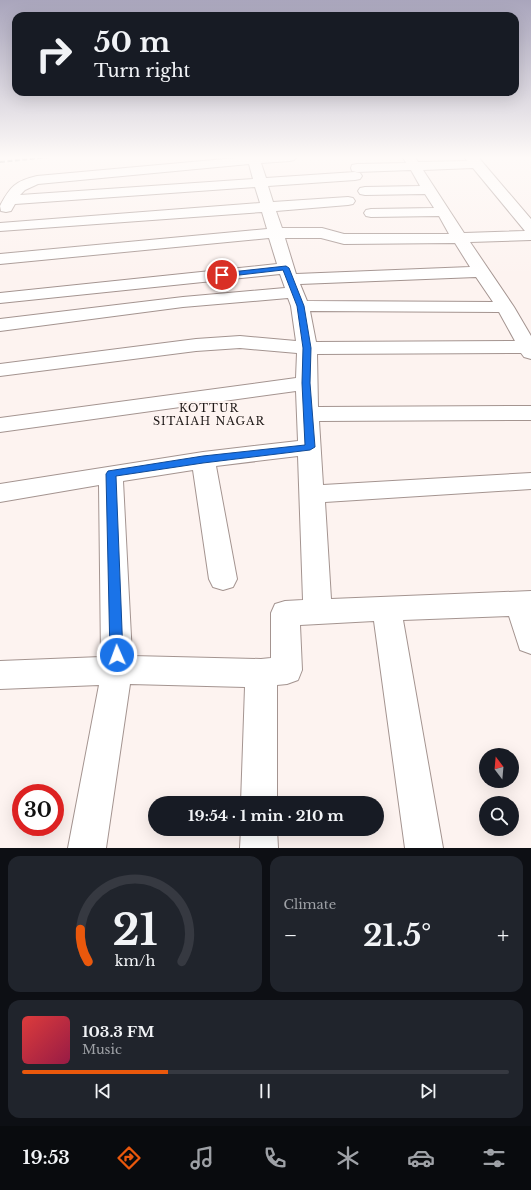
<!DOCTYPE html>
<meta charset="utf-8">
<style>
body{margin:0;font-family:"Libre Baskerville",serif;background:#20242c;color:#f1f3f6;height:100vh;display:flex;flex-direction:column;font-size:15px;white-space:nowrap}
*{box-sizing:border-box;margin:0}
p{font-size:13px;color:#9ea1a6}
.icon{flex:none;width:22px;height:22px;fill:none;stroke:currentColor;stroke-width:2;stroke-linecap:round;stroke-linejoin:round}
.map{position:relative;height:848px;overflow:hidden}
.panel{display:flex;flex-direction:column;gap:8px;padding:8px;background:#0d0f14;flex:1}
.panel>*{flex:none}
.hud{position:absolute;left:12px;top:12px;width:507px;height:84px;border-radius:12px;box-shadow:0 4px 16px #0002;background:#171b24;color:#f1f3f6;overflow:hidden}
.needle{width:26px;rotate:344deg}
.controls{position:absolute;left:479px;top:748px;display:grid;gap:8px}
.controls a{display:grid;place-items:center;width:40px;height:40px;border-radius:50%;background:#171b24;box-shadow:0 4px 16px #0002;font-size:20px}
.speed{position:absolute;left:12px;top:784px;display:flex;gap:8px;font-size:20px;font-weight:700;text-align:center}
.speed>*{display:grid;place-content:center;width:52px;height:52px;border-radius:50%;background:#171b24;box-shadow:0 4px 16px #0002;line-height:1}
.speed .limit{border:6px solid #d22;background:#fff;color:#111}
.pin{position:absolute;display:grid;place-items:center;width:34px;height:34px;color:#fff;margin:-17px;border:2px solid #fff;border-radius:50%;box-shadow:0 1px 4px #0007}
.me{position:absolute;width:44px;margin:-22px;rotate:358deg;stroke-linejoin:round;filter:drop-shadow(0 0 3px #0008)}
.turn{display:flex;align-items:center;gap:14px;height:84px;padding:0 16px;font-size:18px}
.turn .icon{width:52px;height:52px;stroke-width:2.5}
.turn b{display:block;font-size:28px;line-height:34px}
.big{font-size:30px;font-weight:800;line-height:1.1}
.panel .tile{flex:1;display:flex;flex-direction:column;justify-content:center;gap:6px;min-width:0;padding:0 14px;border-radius:12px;background:#20242c}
.panel .dial{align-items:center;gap:0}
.dial svg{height:104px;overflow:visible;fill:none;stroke:#363941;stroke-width:7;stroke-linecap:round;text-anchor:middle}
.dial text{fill:#f1f3f6;stroke:none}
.song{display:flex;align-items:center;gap:12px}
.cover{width:48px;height:48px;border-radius:6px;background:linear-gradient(135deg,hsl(0 70% 55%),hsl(340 70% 35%))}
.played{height:4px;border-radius:2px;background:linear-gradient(90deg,#ea580c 30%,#363941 30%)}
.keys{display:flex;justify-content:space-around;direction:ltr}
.heat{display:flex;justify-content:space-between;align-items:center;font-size:22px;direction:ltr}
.panel .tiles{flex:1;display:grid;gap:8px;grid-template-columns:1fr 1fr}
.tile:last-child{grid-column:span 2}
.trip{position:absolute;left:148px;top:796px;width:236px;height:40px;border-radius:20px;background:#171b24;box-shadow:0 4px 16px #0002;font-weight:800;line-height:40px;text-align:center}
.menu{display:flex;height:64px;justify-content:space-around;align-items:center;background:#090b0e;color:#9ea1a6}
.menu .icon{width:28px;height:28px}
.menu .selected{color:#ea580c}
.menu b{font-size:18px;color:#f1f3f6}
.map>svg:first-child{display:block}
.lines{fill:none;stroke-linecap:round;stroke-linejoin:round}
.minor-casing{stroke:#a49490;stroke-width:2}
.minor{fill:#fff;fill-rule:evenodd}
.rail{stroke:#68615f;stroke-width:2;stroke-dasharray:5 2.5;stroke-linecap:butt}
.route{fill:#1a73e8;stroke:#114b97}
.labels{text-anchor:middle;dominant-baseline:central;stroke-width:4;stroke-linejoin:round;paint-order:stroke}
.neighbourhood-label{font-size:11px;letter-spacing:1px;fill:#1f1918;stroke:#fdf3f0}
</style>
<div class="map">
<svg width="531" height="848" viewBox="0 0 531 848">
<rect width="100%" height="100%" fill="#fdf3f0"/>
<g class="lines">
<!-- minor casing -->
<g class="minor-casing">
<path id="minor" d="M247,157H296L294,160L290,161L261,163L266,178L355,172L360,173L362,176L360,179L355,180L268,186L273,202L348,197L353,198L355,201L353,204L348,205L276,211L282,228H322L344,234H449L439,216L371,217L366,216L364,213L366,210L371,209L434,208L425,194L365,195L360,194L358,191L360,188L365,187L420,186L411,170L357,172L352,171L351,168L352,165L357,164L406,163L403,157H415L418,162L467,161L465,157H478L531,219V240L470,242L514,307L531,336V359L524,357L521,353L317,354L318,407L531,406V420L319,421L323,485L531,473V489L325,502L331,599L531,591V654L520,650L509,616L403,620L443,848H405L374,621L300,625L302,670L298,680L287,684L277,685V803H241L245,687L130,684L106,848H68L99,685L0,689V661L101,657L99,485L0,502V484L203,452L298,441L296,391L0,432V418L296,378L297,353L240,348L196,351L0,376V364L196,339L240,336L296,341L291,306L288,298L183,307L0,331V319L183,297L285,288L280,274L0,303V293L277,264L269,238L0,264V254L267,229L262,212L0,231V223L260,203L255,187L15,204L11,211L6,212L1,211L0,206C10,187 15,181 37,176ZM249,164L253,179L20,195L25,190L38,184ZM473,168L525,231L464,233L423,170ZM285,238H321L344,244L455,243L470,267L296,274ZM476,277L493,302L307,301L300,284ZM310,311L499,312L515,341L316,342ZM298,456L303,600L285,601L275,604L271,613V658L261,659L132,656L123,481L193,470L209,579L213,587L223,590L233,587L237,579L216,466Z
M241,829H277L278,848H240Z"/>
</g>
<!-- minor -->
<use href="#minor" class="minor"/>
<!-- rail -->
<path class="rail" d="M0,162L49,157"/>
</g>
<!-- sky -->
<linearGradient id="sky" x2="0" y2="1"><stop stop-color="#a9a5bc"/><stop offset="0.57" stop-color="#fefaf8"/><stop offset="1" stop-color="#fefaf8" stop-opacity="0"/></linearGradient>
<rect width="531" height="276" fill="url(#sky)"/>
<!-- route -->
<path class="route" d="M286,266L289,268L304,306L311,348L310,383L315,447L310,450L203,463L116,476L123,655L121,659L117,661L112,659L110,655L106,474L108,471L203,456L305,445L302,383L303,348L297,306L283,270L222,277L219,275L222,273Z"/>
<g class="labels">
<!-- neighbourhood labels -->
<g class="neighbourhood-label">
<text x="209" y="408">KOTTUR<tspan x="209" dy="13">SITAIAH NAGAR</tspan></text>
</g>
</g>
</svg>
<div class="controls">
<a><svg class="needle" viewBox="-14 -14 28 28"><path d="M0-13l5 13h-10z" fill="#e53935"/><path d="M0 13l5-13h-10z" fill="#9ea1a6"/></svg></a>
<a><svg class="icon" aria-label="search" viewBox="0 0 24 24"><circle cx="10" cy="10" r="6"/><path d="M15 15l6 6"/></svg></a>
</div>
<div class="speed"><div class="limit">30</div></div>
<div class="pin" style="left:222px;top:275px;background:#d93025"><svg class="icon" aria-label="arrive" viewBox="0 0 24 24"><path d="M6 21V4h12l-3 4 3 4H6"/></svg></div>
<svg class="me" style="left:117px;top:655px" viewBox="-20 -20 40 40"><circle r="17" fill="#1a73e8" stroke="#fff" stroke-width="3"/><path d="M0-11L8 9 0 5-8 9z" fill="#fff"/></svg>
<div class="trip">19:54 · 1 min · 210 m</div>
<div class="hud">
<div class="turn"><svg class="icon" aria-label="right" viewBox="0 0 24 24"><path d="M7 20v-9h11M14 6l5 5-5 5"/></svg><div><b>50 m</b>Turn right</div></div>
</div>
</div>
<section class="panel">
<div class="tiles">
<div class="tile dial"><svg viewBox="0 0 100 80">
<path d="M14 69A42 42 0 1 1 86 69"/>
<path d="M14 69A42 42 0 0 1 8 44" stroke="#ea580c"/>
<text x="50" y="56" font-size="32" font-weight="700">21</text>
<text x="50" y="72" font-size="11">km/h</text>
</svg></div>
<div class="tile"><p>Climate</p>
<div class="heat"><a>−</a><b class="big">21.5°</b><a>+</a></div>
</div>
<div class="tile">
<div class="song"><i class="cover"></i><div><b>103.3 FM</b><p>Music</p></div></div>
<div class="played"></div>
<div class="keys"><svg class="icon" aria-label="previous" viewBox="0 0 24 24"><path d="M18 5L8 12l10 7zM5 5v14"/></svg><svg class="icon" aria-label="pause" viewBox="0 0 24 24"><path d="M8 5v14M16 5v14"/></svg><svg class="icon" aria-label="next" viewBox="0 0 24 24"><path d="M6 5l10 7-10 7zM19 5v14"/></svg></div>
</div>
</div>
</section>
<nav class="menu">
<b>19:53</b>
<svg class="icon selected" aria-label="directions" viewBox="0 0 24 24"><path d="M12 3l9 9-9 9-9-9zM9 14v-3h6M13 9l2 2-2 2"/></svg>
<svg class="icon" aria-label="music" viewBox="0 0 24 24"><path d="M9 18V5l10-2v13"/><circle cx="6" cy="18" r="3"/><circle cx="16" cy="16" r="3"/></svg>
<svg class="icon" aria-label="phone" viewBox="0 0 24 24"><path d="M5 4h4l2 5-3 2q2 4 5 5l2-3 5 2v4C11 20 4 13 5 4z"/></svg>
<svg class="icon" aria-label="climate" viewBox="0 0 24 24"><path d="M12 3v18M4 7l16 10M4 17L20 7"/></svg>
<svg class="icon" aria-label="car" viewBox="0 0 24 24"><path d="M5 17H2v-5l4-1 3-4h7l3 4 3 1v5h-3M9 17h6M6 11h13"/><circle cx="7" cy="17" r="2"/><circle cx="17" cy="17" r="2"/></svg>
<svg class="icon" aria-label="filters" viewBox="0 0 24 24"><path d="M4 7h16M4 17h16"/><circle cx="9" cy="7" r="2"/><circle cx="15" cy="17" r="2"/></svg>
</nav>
